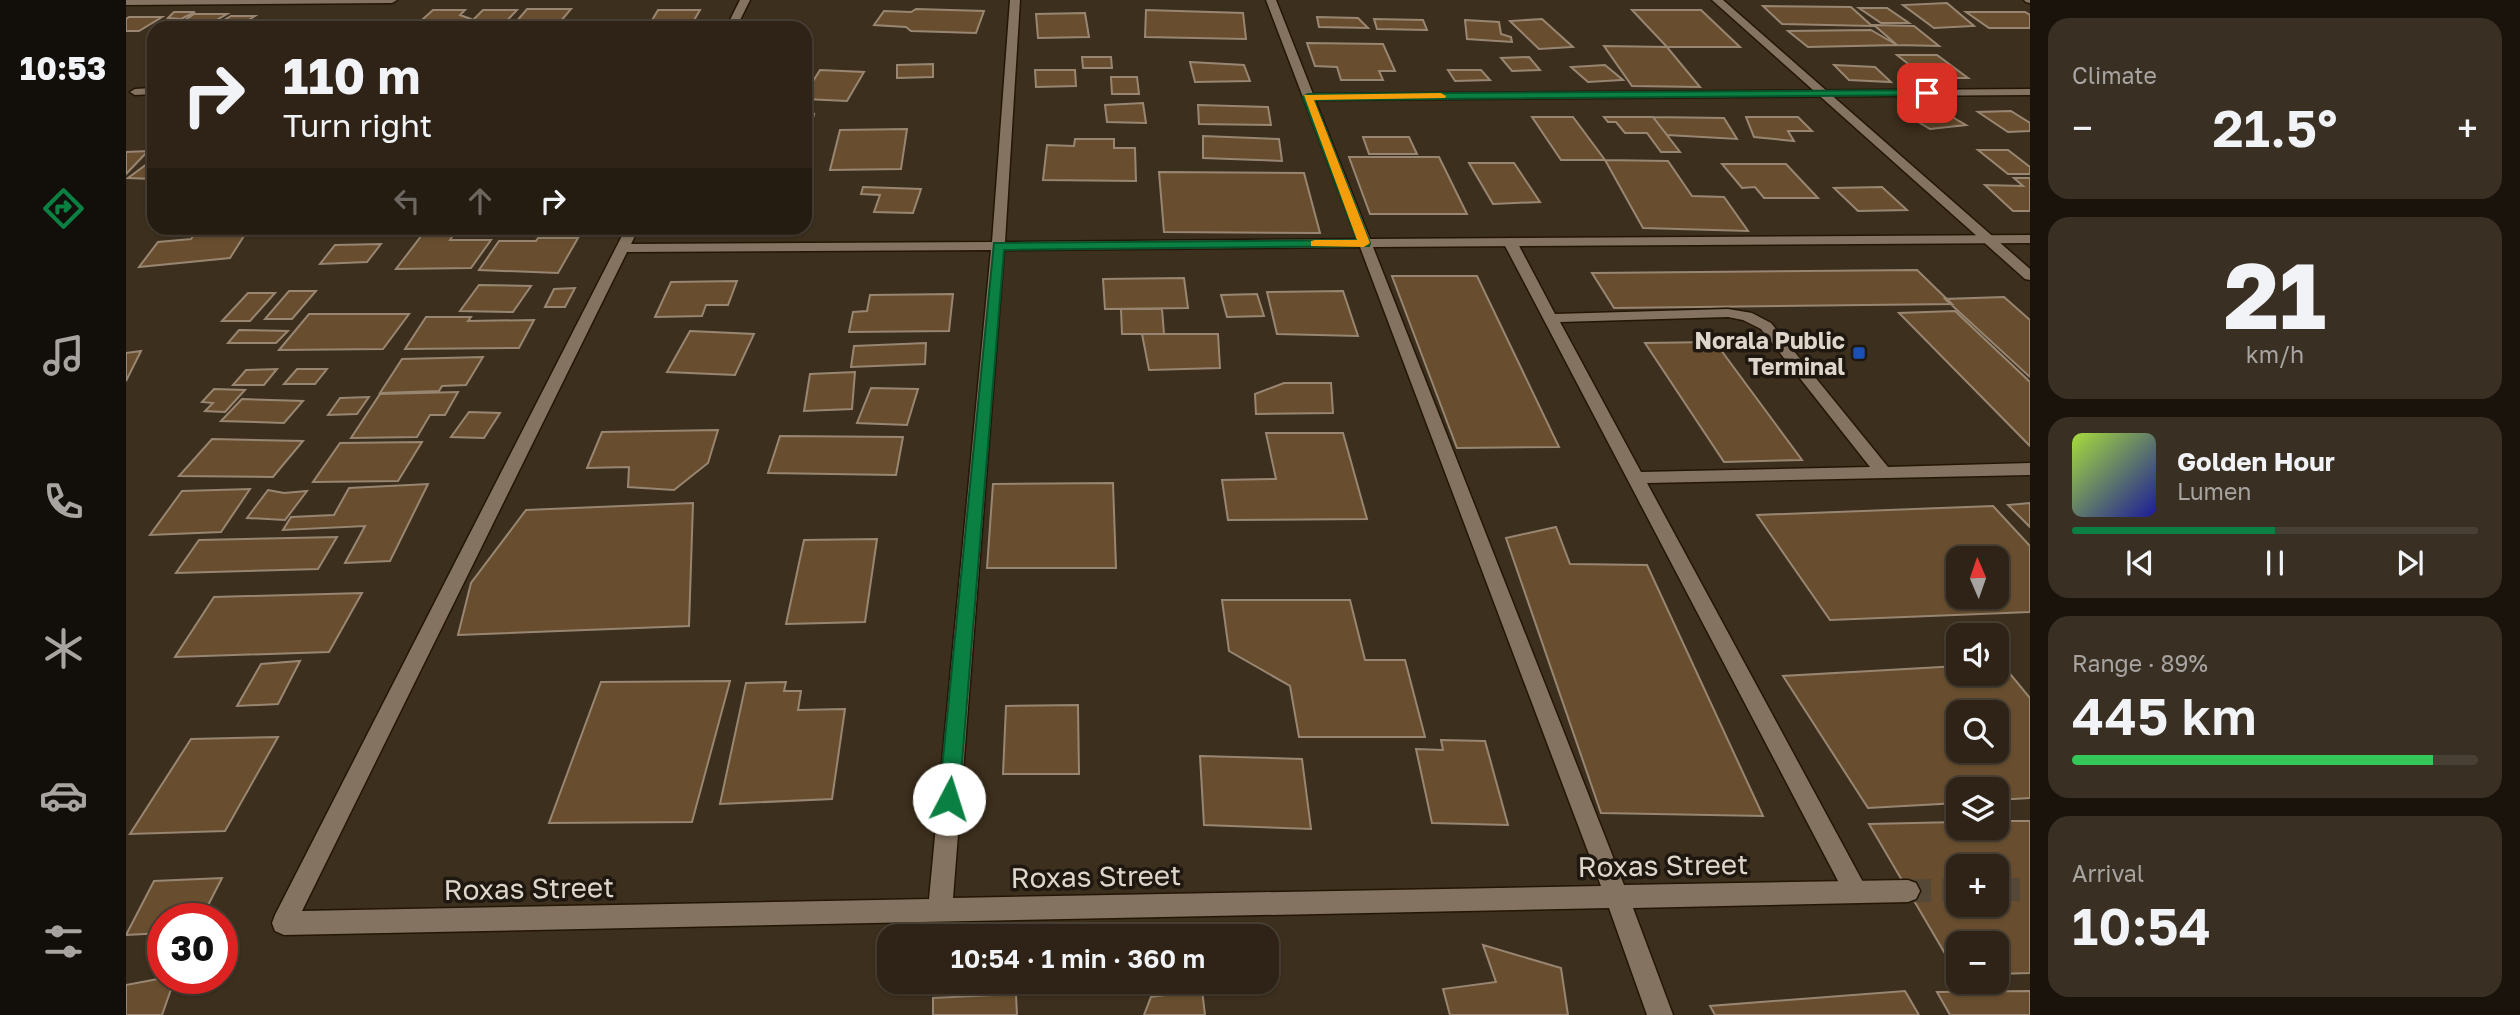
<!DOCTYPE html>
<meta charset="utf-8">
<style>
body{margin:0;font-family:"Golos Text",sans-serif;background:#3a2f23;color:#f1f3f6;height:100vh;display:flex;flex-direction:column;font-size:26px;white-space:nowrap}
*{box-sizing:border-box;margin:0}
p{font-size:23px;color:#a7a4a1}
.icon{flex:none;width:38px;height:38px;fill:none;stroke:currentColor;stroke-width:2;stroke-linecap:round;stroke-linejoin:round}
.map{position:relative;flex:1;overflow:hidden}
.side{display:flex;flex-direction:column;gap:18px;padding:18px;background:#19130c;width:490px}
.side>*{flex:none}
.top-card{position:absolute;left:21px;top:21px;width:665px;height:214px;border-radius:21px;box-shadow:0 2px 5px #0004,0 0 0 2px #494035;background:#2e2316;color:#f1f3f6;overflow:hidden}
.needle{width:46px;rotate:358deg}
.fabs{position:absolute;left:1820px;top:546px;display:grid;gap:14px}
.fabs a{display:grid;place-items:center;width:63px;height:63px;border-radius:14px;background:#2e2316;box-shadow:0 2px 5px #0004,0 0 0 2px #494035;font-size:35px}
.speed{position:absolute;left:21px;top:903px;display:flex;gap:14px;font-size:35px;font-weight:700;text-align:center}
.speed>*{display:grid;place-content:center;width:91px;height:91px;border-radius:50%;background:#2e2316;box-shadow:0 2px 5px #0004,0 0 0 2px #494035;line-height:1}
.speed .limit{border:10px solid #d22;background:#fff;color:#111}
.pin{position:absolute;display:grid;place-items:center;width:60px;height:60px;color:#fff;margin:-30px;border-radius:14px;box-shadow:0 4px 10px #0006}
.me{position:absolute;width:77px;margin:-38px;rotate:5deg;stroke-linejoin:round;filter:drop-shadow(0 0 5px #0008)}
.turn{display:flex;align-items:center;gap:24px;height:147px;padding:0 21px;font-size:32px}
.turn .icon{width:91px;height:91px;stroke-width:2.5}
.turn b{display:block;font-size:49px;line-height:60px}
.lanes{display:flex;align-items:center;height:66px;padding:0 21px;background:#0003;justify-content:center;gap:35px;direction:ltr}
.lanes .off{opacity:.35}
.big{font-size:52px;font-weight:600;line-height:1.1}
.side .widget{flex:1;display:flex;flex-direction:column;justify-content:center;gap:10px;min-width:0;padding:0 24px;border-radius:21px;background:#3a2f23}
.side .dial{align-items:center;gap:0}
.dial b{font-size:91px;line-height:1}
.song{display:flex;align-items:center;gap:21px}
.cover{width:84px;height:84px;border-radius:10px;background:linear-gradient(135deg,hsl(80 70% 55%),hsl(240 70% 35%))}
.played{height:7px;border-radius:4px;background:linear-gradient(90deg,#0b8043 50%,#494035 50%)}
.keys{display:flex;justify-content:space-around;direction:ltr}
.heat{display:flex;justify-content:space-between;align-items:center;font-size:38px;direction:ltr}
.charge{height:10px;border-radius:5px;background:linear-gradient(90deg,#34c759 89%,#494035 0)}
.trip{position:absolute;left:751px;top:924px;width:402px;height:70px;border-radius:21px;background:#2e2316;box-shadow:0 2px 5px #0004,0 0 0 2px #494035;font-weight:600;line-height:70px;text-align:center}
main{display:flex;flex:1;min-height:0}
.tab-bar{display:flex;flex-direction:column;width:126px;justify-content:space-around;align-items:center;background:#120e09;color:#a7a4a1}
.tab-bar .icon{width:49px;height:49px}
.tab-bar .selected{color:#0b8043}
.tab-bar b{font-size:32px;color:#f1f3f6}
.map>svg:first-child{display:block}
.building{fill:#684e2e;stroke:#988672;stroke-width:2;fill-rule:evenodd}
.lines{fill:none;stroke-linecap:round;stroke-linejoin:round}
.minor-tunnel{stroke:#554837;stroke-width:23;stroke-dasharray:23 11;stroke-linecap:butt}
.service-casing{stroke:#241606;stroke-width:3}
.minor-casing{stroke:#241606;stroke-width:3}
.tertiary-casing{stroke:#241606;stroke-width:3}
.service{fill:#847360;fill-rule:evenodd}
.minor{fill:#847360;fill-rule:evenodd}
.tertiary{fill:#847360;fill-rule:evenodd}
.route{fill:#0b8043;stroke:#07532c;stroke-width:2}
.slow{fill:#f59e0b}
.transit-dot{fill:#1a4fb4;stroke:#1f1810;stroke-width:2.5}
.labels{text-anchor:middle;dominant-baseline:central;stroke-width:7;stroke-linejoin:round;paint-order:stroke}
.poi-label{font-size:23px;font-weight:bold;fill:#dfd6cb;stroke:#1f1810;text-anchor:end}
.near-street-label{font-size:28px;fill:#dfd6cb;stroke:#1f1810}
</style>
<main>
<nav class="tab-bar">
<b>10:53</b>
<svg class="icon selected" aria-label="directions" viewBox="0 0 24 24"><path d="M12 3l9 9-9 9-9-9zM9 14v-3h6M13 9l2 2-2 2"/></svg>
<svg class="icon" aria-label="music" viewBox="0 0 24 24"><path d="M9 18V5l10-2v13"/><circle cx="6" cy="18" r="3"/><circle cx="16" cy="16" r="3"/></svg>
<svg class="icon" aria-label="phone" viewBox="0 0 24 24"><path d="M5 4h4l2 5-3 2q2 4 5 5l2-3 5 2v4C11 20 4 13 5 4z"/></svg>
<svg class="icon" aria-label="climate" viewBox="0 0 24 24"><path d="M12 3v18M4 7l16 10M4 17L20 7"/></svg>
<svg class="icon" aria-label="car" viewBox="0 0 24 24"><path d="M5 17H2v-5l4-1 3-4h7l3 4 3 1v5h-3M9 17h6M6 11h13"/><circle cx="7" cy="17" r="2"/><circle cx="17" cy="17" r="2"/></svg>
<svg class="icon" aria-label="filters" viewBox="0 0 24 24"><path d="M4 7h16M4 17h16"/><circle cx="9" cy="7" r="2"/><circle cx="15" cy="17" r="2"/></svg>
</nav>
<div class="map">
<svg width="1904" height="1015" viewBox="0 0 1904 1015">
<rect width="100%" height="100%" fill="#3d2f1d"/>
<!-- building -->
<path class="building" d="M1821,3L1848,26L1808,28L1777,5Z
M1637,6L1725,7L1746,26L1656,24Z
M1733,8H1761L1783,23H1755Z
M401,9H445L429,28H385Z
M790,9L858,11L850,33L785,31L780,27L748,25L758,11L785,12Z
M307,10H339L334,15L345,19L338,28H287Z
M357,10H391L374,28H339Z
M532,10H574L567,22H525Z
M1020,10L1117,13L1120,39L1019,37Z
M1506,10H1575L1614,47H1541Z
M48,12H69L55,19L42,18Z
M1840,12H1899L1904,15V28H1863Z
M959,13L963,37L912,38L910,14Z
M68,14H101L78,27L50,26Z
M105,16H129L110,28H85Z
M3,17H36L13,31H0V19Z
M1191,17L1232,18L1242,28L1193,27Z
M1248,19L1297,20L1301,30L1251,29Z
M1416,19L1447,47L1413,49L1384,21Z
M1339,20L1373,22L1375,34L1385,37L1386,42L1341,39Z
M240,24H282L277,28H234Z
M1748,25L1788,26L1813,46L1771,45Z
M1745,30L1771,45L1682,47L1662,31Z
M1181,43L1257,44L1269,71H1253L1257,80H1215L1211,67L1189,66Z
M1478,46L1541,47L1574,87L1506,86Z
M1771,55H1811L1842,78H1800Z
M956,57H985L986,68H957Z
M1403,57L1414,70L1386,71L1375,58Z
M1064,62L1118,65L1124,81L1069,82Z
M807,64V77L771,78V65Z
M1479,65L1497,80L1462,82L1445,67Z
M1708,65L1749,67L1765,82L1723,80Z
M694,70L738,72L721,101L679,99V94Z
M909,70H949L950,86L910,87Z
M1322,70H1355L1364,80L1329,81Z
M985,77H1011L1013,94H986Z
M1017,103L1020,123L981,122L979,105Z
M1072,105L1142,107L1145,125L1073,124Z
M1809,107L1840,125L1804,129L1774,111Z
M1885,111L1904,123V131L1882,132L1852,112Z
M688,114L683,135H679V115Z
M1406,117H1447L1479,160H1435Z
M1478,117H1527L1554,152H1535L1521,133H1499L1490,122H1482Z
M1527,117L1598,118L1611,139L1541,135Z
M1620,117H1672L1686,131H1662L1668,141L1628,137Z
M781,129L775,169L704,170L714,130Z
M1077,136L1153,139L1156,161L1077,158Z
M1237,137H1283L1291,154H1243Z
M949,139H988V148H1009L1010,181L917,180L921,145L948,146Z
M1852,150H1882L1904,167V174H1882Z
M22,151L0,174V152Z
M1223,157H1313L1341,214H1244Z
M1479,160L1542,161L1566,196L1598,197L1622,231L1517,228Z
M25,161H28V179L2,178Z
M1343,163H1388L1414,202L1367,204Z
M1596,164H1660L1692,198H1638L1629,187L1616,188Z
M1033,172L1178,173L1194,233L1038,232Z
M1888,178H1904V211H1887L1859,185L1897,186Z
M737,187L795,189L787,213L748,212L754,195L735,194Z
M1756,187L1781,210L1732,211L1708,188Z
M123,228L104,258L13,267L32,242L65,239L72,229Z
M190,228H219L204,236L183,234Z
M624,228H675L672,232Z
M328,234L324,240H365L345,268L270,269L296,235Z
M412,238H452L432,273L353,270L373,241H410Z
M255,244L241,262L194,264L209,245Z
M1791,270L1826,304L1488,308L1466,273Z
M1266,276H1351L1433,447L1331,448Z
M1058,278L1062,308L979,309L977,279Z
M611,281L602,305H580L576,316L529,317L545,282Z
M353,285L405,286L387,312L334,311Z
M449,288L439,307H419L428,289Z
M163,291H190L166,319H139Z
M1217,291L1232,336L1151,334L1141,292Z
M122,293H149L124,321H96Z
M827,294L823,331L723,332L727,312L741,311L744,295Z
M1131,294L1138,316L1101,317L1095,295Z
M1878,297L1904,320V377L1819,299Z
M995,309H1036L1038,334H996Z
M1829,311L1904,382V446L1773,313Z
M183,314H283L257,349L153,350Z
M300,317H345L342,321L408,320L393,348L279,349Z
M113,330L162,331L150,343H102Z
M564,331L628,334L609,375L541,372Z
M1016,334H1092L1094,368L1023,370Z
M1589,342L1676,460L1598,462L1519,343Z
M800,343L799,364L725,367L728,346Z
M15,351L0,381V353Z
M357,357L340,385L316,386L313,391L254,393L276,359Z
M151,369L138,385H107L120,370Z
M171,369H201L189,384H158Z
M729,372L726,409L678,411L684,374Z
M1158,383H1205L1207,413L1130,414L1129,394Z
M745,388L792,389L781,425L731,423Z
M88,389L119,390L99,412L79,411L87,403L76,402Z
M332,392L319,415H304L291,437L225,438L254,394Z
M243,397L231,414L202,415L214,398Z
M116,399L177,401L158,423L95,421Z
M343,412L374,413L358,438L325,437Z
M592,430L582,463L548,490L502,487L503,467L461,468L476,432Z
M1140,433H1217L1241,519L1102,520L1096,480L1150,479Z
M654,436L777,437L770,475L642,473Z
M86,439L177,441L147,477L53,476Z
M296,442L272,481L187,482L214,443Z
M987,483L990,568H861L867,484Z
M302,484L264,561L219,563L239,526L157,530L165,517L208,515L223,488Z
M124,489L95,532L24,535L56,491Z
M142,490L158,493L181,491L159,520L121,518Z
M567,503L563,626L332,635L345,583L400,510Z
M1904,503V527L1882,505Z
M1867,506L1904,546V612L1704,620L1631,515ZM1832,558H1871V597H1832Z
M1430,527L1444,564L1521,565L1637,816L1475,813L1380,538Z
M211,537L192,569L50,573L73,540Z
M751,539L739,622L660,624L678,540Z
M236,593L203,652L49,657L88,597Z
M1096,600H1224L1239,660H1279L1299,737H1173L1164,686L1103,651Z
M174,661L152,704L111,706L135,664Z
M1871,664H1876L1904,698V798L1871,800V789H1832V803L1742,808L1657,676L1832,666V674H1871ZM1832,712H1871V751H1832Z
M604,681L566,822L423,823L475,682Z
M660,682L658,691H675L672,710L719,709L706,799L594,804L620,683Z
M952,705L953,774H877L880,706Z
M152,737L99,831L4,834L65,739Z
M1315,740L1359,741L1382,825L1306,823L1290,749L1317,750Z
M1074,756L1176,759L1185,829L1078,825Z
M1871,821H1904V973L1871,974V943H1832L1831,974L1743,824L1832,822V828H1871ZM1832,866H1871V905H1832Z
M96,878L75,919H37V933L0,935L28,881Z
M1357,945L1435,968L1442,1015H1324L1317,989L1370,982Z
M37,978H49L36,1015H0V985Z
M1076,990L1079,1015H1018L1025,997Z
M1779,991L1793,1015H1589L1584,1006Z
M1904,991V1015H1824L1811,992Z
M890,994L891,1015H807V998Z"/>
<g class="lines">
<!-- minor-tunnel -->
<path class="minor-tunnel" d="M1871,890L1904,889
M1782,891L1832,890"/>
<!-- service casing -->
<g class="service-casing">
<path id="service" d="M1384,238L1391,242L1429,314L1602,309L1626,313L1645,323L1762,467L1904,463V475L1521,483L1738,884L1742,892L1738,900L1730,903L1722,900L1377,242ZM1602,317L1617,320L1635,329L1744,467L1515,472L1434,322Z"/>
</g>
<!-- minor casing -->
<g class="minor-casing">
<path id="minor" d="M0,0H271L266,3L0,5Z
M614,0H624L610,28H600Z
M884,0H894L879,242L1231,239L1140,0H1150L1187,94L1904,89V95L1189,100L1244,239L1904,235V243L1247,247L1498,885L1782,880L1790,883L1794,891L1790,899L1782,902L1507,908L1547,1015H1521L1483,908L158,935L149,931L146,923L149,915L500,228H513L505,244L866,242ZM1234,247L1475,886L827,898L878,250ZM865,250L803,899L176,911L501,252Z
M1898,0H1904V3L1900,2Z
M28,88V94L9,95L4,92L9,89Z"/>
</g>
<!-- tertiary casing -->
<g class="tertiary-casing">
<path id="tertiary" d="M1586,0H1597L1904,269V280L1899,279Z"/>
</g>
<!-- service -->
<use href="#service" class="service"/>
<!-- minor -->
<use href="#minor" class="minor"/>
<!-- tertiary -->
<use href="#tertiary" class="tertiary"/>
</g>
<!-- route -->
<path class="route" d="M1801,90L1804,91V95L1188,100L1244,243L1243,246L878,250L833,799L831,805L823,808L816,805L813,799L868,243L1231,240L1177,97L1182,94Z"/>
<!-- slow -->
<path class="slow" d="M1315,93L1320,96L1319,98L1188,100L1244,243L1238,247L1185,246V241L1189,240H1231L1178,95Z"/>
<!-- markers -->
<rect class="transit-dot" x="1726" y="346" width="14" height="14" rx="3.5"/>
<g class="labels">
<!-- poi labels -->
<g class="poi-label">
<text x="1719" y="340">Norala Public<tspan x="1719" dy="26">Terminal</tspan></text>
</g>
<!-- near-street labels -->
<g class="near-street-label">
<text transform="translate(1537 865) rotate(-1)">Roxas Street</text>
<text transform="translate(970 876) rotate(-1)">Roxas Street</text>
<text transform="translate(403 888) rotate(-1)">Roxas Street</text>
</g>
</g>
</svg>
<div class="fabs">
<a><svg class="needle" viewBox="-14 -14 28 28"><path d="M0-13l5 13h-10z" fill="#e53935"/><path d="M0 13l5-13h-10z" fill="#a7a4a1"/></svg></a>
<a><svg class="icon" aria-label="sound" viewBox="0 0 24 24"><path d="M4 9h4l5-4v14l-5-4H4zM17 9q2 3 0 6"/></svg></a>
<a><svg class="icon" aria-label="search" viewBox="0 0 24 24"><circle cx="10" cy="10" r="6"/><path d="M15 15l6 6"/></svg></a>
<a><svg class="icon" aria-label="layers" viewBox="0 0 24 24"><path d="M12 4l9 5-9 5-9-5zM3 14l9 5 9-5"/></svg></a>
<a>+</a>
<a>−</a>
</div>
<div class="speed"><div class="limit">30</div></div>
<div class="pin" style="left:1801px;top:93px;background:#d93025"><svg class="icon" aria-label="arrive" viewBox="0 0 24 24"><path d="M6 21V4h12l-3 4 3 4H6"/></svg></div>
<svg class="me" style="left:823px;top:799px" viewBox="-20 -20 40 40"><circle r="19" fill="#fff"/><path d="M0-13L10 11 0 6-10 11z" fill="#0b8043"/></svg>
<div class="trip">10:54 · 1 min · 360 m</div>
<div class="top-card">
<div class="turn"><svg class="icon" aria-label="right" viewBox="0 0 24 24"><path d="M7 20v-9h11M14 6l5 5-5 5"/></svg><div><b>110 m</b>Turn right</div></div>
<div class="lanes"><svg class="icon off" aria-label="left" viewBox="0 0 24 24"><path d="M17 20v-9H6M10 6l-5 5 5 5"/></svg><svg class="icon off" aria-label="ahead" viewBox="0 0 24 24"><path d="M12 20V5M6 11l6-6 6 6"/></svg><svg class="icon" aria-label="right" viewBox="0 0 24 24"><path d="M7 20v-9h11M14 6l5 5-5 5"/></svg></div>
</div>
</div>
<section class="side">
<div class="widget"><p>Climate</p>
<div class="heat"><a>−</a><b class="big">21.5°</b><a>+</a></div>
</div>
<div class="widget dial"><b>21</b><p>km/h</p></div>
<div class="widget">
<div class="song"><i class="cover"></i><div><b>Golden Hour</b><p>Lumen</p></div></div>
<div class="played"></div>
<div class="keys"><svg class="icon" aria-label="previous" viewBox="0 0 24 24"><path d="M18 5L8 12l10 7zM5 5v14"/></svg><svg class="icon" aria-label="pause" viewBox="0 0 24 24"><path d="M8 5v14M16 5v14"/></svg><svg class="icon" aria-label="next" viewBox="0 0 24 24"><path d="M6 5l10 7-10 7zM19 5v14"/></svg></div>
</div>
<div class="widget"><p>Range · 89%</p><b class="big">445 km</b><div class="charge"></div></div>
<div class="widget"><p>Arrival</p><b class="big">10:54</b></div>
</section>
</main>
